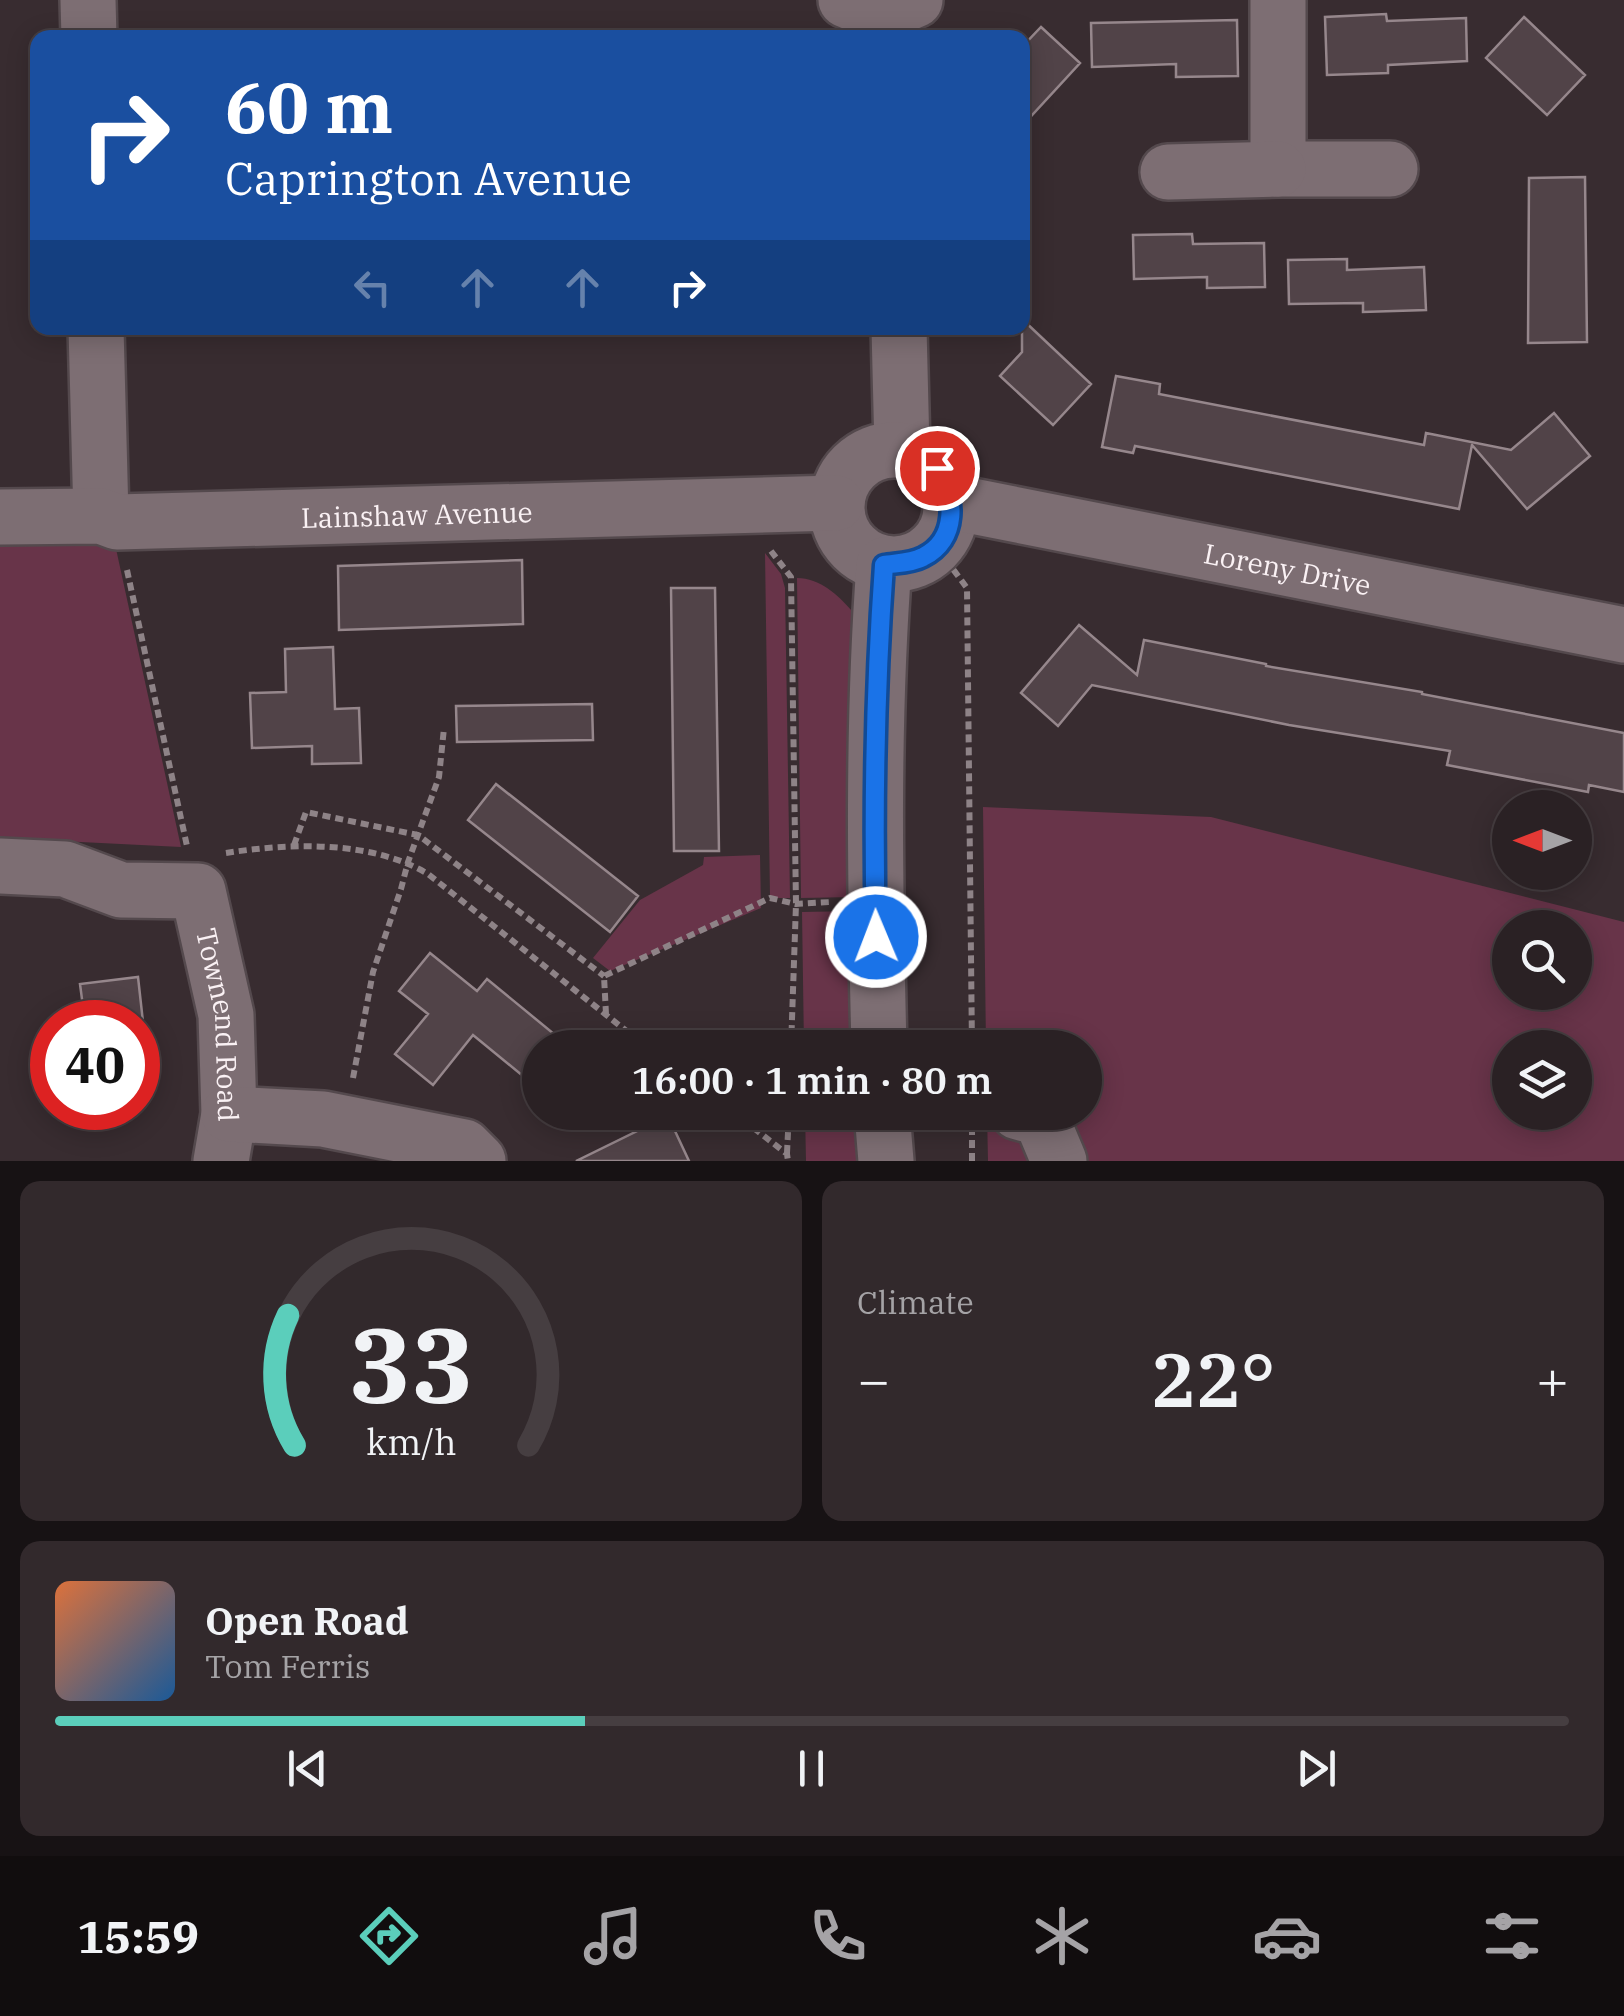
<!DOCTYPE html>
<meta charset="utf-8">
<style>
body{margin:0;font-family:"IBM Plex Serif",serif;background:#32292c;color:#f1f3f6;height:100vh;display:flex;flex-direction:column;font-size:38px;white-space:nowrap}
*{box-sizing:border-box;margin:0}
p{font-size:32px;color:#a5a3a6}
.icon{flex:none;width:55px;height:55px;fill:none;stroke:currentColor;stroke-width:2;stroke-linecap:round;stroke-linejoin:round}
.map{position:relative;height:1161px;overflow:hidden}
.details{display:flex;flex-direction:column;gap:20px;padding:20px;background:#171214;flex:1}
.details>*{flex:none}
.top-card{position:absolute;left:30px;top:30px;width:1000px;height:305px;border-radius:20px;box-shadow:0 5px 25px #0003,0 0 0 2px #463e41;background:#1a4fa0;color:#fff;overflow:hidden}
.needle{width:65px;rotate:270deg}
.controls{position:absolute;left:1492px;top:790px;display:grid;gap:20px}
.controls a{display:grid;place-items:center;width:100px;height:100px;border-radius:50%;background:#2a2124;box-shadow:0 5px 25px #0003,0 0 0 2px #463e41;font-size:50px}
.speed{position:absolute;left:30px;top:1000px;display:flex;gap:20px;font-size:50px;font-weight:700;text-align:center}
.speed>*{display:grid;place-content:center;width:130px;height:130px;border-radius:50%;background:#2a2124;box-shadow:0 5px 25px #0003,0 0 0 2px #463e41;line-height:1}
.speed .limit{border:15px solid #d22;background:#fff;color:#111}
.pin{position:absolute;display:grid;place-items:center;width:85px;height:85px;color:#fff;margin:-42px;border:5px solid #fff;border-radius:50%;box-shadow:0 2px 10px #0007}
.me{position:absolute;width:110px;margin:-55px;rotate:359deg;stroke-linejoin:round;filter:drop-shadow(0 0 8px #0008)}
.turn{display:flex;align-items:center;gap:35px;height:210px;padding:0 30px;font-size:45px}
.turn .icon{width:130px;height:130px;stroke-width:2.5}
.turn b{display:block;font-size:70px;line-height:85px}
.lanes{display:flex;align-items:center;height:95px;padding:0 30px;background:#0003;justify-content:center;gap:50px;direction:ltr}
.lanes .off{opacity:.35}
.big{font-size:75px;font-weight:600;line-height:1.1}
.details .card{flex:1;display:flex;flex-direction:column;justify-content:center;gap:15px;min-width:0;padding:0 35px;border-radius:20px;background:#32292c}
.details .dial{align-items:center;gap:0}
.dial svg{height:260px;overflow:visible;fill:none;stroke:#463e41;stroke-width:7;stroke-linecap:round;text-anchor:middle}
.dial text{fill:#f1f3f6;stroke:none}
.song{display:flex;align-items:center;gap:30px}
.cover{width:120px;height:120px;border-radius:15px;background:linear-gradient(135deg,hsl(20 70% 55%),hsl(210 70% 35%))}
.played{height:10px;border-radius:5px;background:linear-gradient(90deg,#5bcebb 35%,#463e41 35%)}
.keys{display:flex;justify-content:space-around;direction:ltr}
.heat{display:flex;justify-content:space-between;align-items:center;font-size:55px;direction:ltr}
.details .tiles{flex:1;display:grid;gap:20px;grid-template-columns:1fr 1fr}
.card:last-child{grid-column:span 2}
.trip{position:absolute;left:522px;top:1030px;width:580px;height:100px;border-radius:50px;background:#2a2124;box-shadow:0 5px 25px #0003,0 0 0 2px #463e41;font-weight:600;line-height:100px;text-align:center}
.tabs{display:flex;height:160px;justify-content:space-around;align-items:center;background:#110d0e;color:#a5a3a6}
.tabs .icon{width:70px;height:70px}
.tabs .active{color:#5bcebb}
.tabs b{font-size:45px;color:#f1f3f6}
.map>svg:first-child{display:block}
.green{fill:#683449;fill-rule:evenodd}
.building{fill:#514348;stroke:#96878c;stroke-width:2.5}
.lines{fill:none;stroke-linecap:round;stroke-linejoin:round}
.minor-casing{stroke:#54494d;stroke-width:60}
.path{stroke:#8e8387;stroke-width:6;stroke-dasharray:8 5;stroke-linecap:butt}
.minor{stroke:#7d6e73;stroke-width:55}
.route-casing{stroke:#114b97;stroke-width:25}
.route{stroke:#1a73e8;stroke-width:18}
.labels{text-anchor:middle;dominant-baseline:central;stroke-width:10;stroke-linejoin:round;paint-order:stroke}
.street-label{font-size:28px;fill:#faf1f4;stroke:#1c1618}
</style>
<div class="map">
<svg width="1624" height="1161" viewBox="0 0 1624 1161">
<rect width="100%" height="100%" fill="#382c30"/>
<!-- green -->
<path class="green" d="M113,535L181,847L0,838V537Z
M765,553L781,574L785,588L790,898H770Z
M797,578C820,578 838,595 852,611L855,897L801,898Z
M983,807L1211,817L1624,922V1161H988L987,1113L1085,1112V1048L986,1047ZM1510,928H1575V992H1510ZM1510,1048H1575V1112H1510Z
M760,855L761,908L610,971L593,958L640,900L703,865L704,857Z
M856,911L858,1047H804L802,912Z
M805,1113H859V1161H806Z"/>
<!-- building -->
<path class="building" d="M1386,14L1387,21L1466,18L1467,61L1388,65V73L1327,75L1325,17Z
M1524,17L1585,75L1547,115L1486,58Z
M1237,20L1238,76L1176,77V64L1092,67L1091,23Z
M1041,27L1080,63L1022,126V47Z
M1585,177L1587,342L1528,343L1529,178Z
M1192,234L1193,244L1264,243L1265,287L1207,288V277L1134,279L1133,235Z
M1347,259V270L1424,267L1426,310L1363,312V303L1289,304L1288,260Z
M1022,319L1091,384L1053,425L1000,376L1022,352Z
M1116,376L1160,384L1159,394L1424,445L1426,433L1511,450L1554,413L1590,456L1527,509L1472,445L1459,509L1135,446L1133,453L1102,447Z
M522,560L523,624L339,630L338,566Z
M671,588H715L719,851H674Z
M1079,625L1137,675L1144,640L1266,664V666L1422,692V694L1624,733V792L1589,785L1588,792L1447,765L1450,751L1289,725L1092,685L1058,726L1021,693Z
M333,647L335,709L359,708L361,763L312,764V746L252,748L250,693L286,692L285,649Z
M592,704L593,740L457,742L456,706Z
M496,784L638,896L610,932L468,820Z
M430,953L477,991L487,979L571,1048H540V1090L473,1035L433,1085L395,1054L428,1014L399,991Z
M138,977L143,1022H85L80,984Z
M668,1116L689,1161H576Z"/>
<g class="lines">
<!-- minor casing -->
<g class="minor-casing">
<g id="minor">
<path d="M88,0L89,38"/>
<path d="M846,0C871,12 891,12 915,0"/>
<path d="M1278,0V169H1390"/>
<path d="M1168,172L1278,169"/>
<path d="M96,328L101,516"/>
<path d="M899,328L902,449"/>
<circle cx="894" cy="507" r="57"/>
<path id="s1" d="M952,502L1624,635"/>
<path id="s2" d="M0,517L101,516L117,522L836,503"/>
<path id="s3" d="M0,866L65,869L121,890L198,891L226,1015L229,1114L221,1161"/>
<path d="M879,1048C875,886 872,726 884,565"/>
<path d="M882,1112L886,1161"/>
<path d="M1018,1112L1041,1118L1059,1161"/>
<path d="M229,1114L323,1119L464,1147L478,1161"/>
</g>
</g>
<!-- path -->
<path class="path" d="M938,549L967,588L972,1048
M771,551L791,577L796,904L791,1048
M127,570L187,846
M294,845L306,812L418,835L604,976
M226,853C290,843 371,840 428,874L648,1048
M606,1014L604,976L770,898L796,904L831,902
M353,1078L373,972L401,889L408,862L439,777L444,728
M733,1112L787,1154L788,1161
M787,1153L789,1112
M972,1161V1132"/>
<!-- minor -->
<use href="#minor" class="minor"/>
</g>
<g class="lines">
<!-- route casing -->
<g class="route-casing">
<path id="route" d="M876,937C873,813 875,689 884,565C896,563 912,563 923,557C958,540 956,496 937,468"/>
</g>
<!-- route -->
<use href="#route" class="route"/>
</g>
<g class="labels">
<!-- street labels -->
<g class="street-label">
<text stroke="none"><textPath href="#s2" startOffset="418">Lainshaw Avenue</textPath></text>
<text stroke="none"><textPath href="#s1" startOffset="342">Loreny Drive</textPath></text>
<text stroke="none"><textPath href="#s3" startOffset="338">Townend Road</textPath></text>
</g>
</g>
</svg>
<div class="controls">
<a><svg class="needle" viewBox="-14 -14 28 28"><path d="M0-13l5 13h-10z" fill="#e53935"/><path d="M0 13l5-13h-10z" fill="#a5a3a6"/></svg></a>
<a><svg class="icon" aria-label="search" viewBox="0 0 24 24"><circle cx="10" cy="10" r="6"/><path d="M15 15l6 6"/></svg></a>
<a><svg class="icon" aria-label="layers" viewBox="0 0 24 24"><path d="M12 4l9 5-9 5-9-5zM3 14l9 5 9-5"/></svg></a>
</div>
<div class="speed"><div class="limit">40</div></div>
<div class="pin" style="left:937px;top:468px;background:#d93025"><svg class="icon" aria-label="arrive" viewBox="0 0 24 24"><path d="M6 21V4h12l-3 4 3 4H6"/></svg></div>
<svg class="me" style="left:876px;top:937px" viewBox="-20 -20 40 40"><circle r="17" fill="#1a73e8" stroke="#fff" stroke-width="3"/><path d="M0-11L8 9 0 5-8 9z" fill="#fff"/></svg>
<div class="trip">16:00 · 1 min · 80 m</div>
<div class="top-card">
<div class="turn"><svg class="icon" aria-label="right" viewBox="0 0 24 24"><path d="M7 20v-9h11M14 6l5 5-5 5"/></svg><div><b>60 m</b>Caprington Avenue</div></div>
<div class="lanes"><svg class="icon off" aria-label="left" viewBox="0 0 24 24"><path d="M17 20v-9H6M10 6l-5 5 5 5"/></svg><svg class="icon off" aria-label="ahead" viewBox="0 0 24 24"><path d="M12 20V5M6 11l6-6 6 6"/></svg><svg class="icon off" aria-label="ahead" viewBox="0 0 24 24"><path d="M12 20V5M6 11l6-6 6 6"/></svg><svg class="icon" aria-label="right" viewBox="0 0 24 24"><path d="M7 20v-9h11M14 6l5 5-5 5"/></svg></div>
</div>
</div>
<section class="details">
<div class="tiles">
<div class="card dial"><svg viewBox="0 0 100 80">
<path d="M14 69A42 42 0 1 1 86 69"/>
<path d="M14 69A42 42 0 0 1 12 29" stroke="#5bcebb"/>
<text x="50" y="56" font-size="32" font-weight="700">33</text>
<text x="50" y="72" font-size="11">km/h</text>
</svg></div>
<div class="card"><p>Climate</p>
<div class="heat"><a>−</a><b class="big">22°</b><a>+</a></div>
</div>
<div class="card">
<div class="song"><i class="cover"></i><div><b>Open Road</b><p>Tom Ferris</p></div></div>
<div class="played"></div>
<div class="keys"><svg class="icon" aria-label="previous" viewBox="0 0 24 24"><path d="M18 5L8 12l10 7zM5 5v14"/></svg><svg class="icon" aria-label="pause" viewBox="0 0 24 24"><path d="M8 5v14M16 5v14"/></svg><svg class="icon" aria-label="next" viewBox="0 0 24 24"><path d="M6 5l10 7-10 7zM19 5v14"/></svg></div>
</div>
</div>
</section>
<nav class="tabs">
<b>15:59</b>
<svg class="icon active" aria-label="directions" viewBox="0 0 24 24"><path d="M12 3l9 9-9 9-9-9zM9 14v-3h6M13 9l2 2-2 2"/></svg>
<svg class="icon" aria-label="music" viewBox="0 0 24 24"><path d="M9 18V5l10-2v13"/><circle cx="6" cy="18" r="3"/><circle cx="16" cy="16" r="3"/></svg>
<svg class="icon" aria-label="phone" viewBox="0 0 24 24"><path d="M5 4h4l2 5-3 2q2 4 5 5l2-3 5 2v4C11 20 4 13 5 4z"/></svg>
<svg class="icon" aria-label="climate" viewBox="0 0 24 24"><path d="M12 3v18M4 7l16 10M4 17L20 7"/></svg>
<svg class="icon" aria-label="car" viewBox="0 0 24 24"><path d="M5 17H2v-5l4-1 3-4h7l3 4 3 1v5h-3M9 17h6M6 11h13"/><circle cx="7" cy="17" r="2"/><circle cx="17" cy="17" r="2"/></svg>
<svg class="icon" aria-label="filters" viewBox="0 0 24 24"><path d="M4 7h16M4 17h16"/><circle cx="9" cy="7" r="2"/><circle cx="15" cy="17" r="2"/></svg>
</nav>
